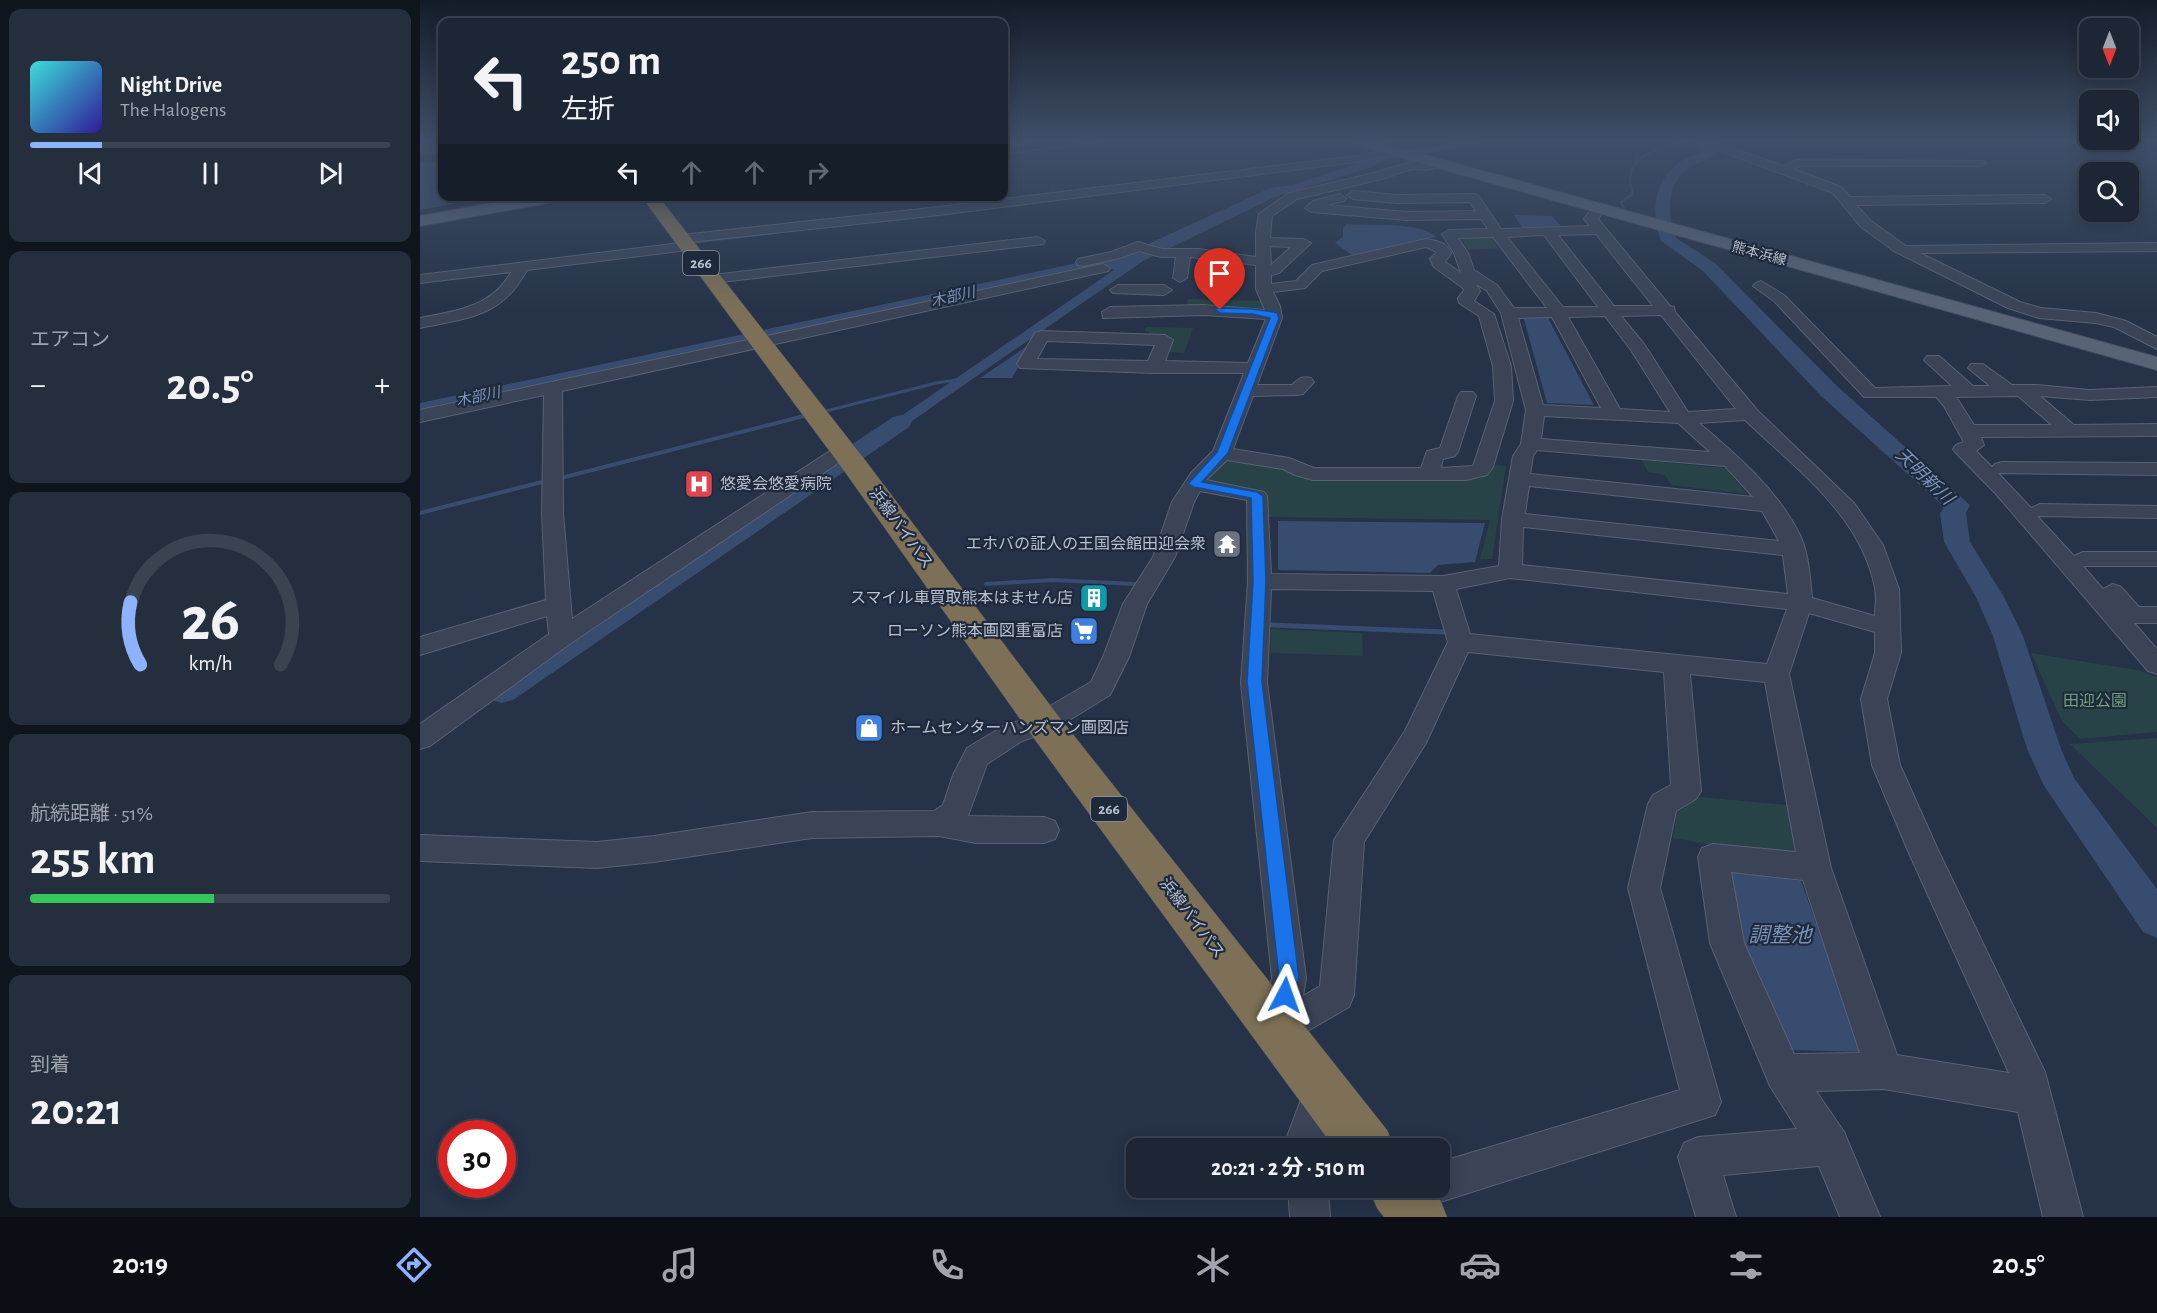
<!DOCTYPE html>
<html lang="ja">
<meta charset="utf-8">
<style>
body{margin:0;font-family:"Alegreya Sans","Noto Sans JP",sans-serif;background:#252e3d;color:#f1f3f6;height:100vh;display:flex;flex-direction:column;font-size:22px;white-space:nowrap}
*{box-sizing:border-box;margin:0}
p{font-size:20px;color:#a0a5ad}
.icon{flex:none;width:33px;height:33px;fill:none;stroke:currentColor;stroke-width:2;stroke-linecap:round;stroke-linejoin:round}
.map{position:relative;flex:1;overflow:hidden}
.details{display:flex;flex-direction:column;gap:9px;padding:9px;background:#0f151d;width:420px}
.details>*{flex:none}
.hud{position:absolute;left:18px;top:18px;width:570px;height:183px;border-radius:12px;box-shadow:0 3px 15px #0003,0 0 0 2px #3a4350;background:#1c2635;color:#f1f3f6;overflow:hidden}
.needle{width:39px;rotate:180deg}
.fabs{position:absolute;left:1659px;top:18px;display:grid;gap:12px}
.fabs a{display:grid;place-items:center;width:60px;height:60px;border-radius:12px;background:#1c2635;box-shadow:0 3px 15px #0003,0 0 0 2px #3a4350;font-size:30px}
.speed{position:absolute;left:18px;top:1120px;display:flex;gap:12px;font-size:30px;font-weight:700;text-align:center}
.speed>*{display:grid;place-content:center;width:78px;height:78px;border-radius:50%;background:#1c2635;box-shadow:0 3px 15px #0003,0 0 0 2px #3a4350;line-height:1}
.speed .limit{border:9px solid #d22;background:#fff;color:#111}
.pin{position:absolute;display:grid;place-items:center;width:51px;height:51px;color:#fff;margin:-62px -26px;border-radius:50% 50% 50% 0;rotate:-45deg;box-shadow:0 0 6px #0007}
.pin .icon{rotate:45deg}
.me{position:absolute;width:66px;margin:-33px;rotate:4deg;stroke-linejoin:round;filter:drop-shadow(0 0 4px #0008)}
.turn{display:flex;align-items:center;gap:21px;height:126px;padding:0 24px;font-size:27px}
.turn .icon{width:78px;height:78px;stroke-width:2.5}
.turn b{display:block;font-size:42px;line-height:51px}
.lanes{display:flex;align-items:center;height:57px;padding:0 24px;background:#0003;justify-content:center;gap:30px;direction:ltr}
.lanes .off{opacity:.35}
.big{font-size:45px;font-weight:700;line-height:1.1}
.details .widget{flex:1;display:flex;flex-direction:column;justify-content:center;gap:9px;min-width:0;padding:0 21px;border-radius:12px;background:#252e3d}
.details .dial{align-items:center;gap:0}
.dial svg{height:156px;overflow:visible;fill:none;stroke:#3a4350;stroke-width:7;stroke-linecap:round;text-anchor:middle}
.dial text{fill:#f1f3f6;stroke:none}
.song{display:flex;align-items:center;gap:18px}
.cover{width:72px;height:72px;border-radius:9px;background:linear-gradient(135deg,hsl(180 70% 55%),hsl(250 70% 35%))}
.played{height:6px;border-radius:3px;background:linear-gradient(90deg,#8db3ff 20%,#3a4350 20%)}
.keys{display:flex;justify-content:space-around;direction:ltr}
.heat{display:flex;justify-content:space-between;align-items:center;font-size:33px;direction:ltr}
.charge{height:9px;border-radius:4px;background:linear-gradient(90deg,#34c759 51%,#3a4350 0)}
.trip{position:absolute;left:706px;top:1138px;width:324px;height:60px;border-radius:12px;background:#1c2635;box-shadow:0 3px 15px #0003,0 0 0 2px #3a4350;font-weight:700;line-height:60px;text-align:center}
.menu{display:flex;height:96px;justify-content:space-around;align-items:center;background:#0b0f15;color:#a0a5ad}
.menu .icon{width:42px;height:42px}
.menu .on{color:#8db3ff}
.menu b{font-size:27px;color:#f1f3f6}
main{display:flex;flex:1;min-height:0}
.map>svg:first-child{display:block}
.green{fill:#274348}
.water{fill:#374c6f}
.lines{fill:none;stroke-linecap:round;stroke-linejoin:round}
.stream-far3{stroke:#374c6f;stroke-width:2}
.stream-far2{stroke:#374c6f;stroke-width:3}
.stream-far1{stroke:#374c6f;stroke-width:4}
.stream{stroke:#374c6f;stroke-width:5}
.river{fill:#374c6f;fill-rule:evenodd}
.minor-casing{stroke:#586273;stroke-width:2}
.major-casing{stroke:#434d5f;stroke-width:2}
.highway-casing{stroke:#444f61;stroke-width:1}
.minor{fill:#3a4456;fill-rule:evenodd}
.major{fill:#586376;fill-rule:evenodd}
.highway{fill:#7d7056;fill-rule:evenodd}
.route{fill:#1a73e8;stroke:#114b97;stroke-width:1.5}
.labels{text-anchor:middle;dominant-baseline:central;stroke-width:4.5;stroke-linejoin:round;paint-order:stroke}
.far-street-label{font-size:14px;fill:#b8c0cf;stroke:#1e293c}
.shield{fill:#1e293c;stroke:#8a93a3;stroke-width:1.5}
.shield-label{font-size:15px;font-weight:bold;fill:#b8c0cf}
.far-water-label{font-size:15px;font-style:italic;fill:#7c93b9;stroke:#1e293c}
.poi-label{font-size:16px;fill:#b8c0cf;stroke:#1e293c;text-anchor:end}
.street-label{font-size:16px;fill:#b8c0cf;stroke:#1e293c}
.park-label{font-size:16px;fill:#6da37c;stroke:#1e293c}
.water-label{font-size:18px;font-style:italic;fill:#7c93b9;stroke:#1e293c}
.near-water-label{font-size:21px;font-style:italic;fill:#7c93b9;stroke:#1e293c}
</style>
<main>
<section class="details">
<div class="widget">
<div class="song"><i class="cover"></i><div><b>Night Drive</b><p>The Halogens</p></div></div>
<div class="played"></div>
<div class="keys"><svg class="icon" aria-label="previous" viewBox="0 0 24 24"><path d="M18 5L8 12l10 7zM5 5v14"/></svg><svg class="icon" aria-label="pause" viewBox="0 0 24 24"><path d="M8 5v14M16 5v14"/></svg><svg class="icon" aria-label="next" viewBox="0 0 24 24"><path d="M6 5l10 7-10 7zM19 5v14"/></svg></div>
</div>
<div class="widget"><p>エアコン</p>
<div class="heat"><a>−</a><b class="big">20.5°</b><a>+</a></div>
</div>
<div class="widget dial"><svg viewBox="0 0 100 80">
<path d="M14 69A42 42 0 1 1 86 69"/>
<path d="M14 69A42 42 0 0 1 9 37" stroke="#8db3ff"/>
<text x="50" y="56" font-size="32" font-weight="700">26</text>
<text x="50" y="72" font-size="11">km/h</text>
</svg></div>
<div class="widget"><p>航続距離 · 51%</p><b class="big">255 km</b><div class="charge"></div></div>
<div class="widget"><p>到着</p><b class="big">20:21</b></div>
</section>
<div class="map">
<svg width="1737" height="1217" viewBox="0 0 1737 1217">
<rect width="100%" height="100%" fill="#253247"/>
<!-- green -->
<path class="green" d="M1071,236L1079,248L1048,250L1040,237Z
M768,299L842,301L847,311L766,309Z
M726,327L773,328L764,353L746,352L728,338L729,332L725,331Z
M804,459L860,468L885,478L1059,479L1076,465L1086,466L1072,559H1060L1070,520L848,517L845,493L783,481Z
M1222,460L1305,468L1327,494L1251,485L1245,475L1228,472Z
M851,629L942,633L943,656L851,653Z
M1611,653L1717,670L1737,677V732L1660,739L1642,721Z
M1737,738V828L1650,744Z
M1280,797L1367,805L1376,854L1287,844L1253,838L1257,812Z"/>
<!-- water -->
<path class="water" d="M1043,142H1061L1047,147L964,160L949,168L855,197L723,261L453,448L446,440L694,270L684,266L0,412V403L695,255L726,245L850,188L873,185L969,153Z
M22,161V196L69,197L0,210V163Z
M1094,215L1132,216L1142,227L1102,228Z
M927,224C951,226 999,221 1016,237L933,256L915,243L923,237V228Z
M1103,316H1127L1174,405L1127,403Z
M607,346L610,347L592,378H560Z
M858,521L1065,523L1055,562L1018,565L1010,573L858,570Z
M1310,871L1381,881L1442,1052L1369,1050L1324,947Z"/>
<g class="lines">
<!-- stream-far3 -->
<path class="stream-far3" d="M584,154L680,142
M1206,213L1201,202L1213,194C1199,157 1236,150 1264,142
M271,243L355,233"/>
<!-- stream-far2 -->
<path class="stream-far2" d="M402,412L516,383L542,379
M382,417L388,415"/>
<!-- stream-far1 -->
<path class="stream-far1" d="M137,479L388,415
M0,513L126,481
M566,584L633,580L714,584"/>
<!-- stream -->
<path class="stream" d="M850,625L1025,632"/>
<!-- river -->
<path class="river" d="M1282,142H1295L1292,147L1297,152C1289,161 1277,162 1268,168C1246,184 1247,216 1256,238L1295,263L1417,386L1550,505L1546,513L1550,542L1584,597L1603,636L1641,749L1654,778L1737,889V938L1723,932L1624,786L1607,749L1573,636L1556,597L1524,542L1520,513L1523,509L1522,505L1401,396L1283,271L1241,241C1231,214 1233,183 1257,164C1264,158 1274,156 1282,152L1278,147Z
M481,415L489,417L492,422L489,427L93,700L82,703L71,700L66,692L71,684L473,417Z"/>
<!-- minor casing -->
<g class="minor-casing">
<path id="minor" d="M1276,142H1293L1364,166L1376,160L1564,161L1566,163L1560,166H1379L1374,169L1421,187L1430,197L1625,195L1631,199L1625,203L1436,205L1451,221L1486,246L1737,243V251L1500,253L1600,302L1621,308L1676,313L1706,321L1737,337V349L1694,327L1676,323L1619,318L1588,308L1474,251L1441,227L1413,193Z
M22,146V152L5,153L0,151L1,148Z
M971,148L977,151L975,153L944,161L511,216L270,242L275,246L268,250L107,270C82,317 48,318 0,328V318C36,311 72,307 91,272L0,283V275L260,243L255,239L262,235L511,208L944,155Z
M1021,161L1025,162V166L1007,170L992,169L962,179L877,199L852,216L850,238L884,239L891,243L859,273L851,275V284L876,281L892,265L1006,239C1017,241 1026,242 1031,253L1025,262L1041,273L1034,253L1022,234L1029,230L1068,229L1061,219L987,220L891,212L885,208L893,201L920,194L926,198L924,201L907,205L987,212L1056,211L1050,202L977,203L933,199L927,195L933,191L977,195L1054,194L1058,195L1081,229L1170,226L1164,219L1173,207H1183L1184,210L1178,219L1250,306L1254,307L1255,312L1337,410L1434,503L1463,545L1479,589L1481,653L1467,699L1480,765L1518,850L1625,1072L1663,1217H1623L1598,1112L1464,1089L1396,1091L1424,1132L1460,1217H1420L1399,1166L1303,1175L1316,1217H1276L1258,1157L1264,1143L1278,1137L1377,1129L1350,1086L1290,943L1278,857L1282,848L1293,844L1376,852L1345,682L1270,674L1281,791L1276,799L1256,811L1240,888L1301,1102L1295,1115L1020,1202L1006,1196L1003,1188H1020V1162L1260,1090L1208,888L1228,804L1233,795L1251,785L1244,672L1048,652L1006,743L944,842L934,995L929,1007L858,1048L845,1043L840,1030L852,978L821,683L828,581L827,500L780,491L774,502L755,557L727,604L709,657L690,695L633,730L602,741L567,764L548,816L624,817L635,821L639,830L635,839L624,843H556L519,836L392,838L234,862L177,868L0,861V835L177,842L234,836L392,812L514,811L523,805L533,775L547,748L582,727L613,716L671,682L683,657L703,604L733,557L752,502L771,473L793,451L824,373H734L600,368L597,364L615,333L621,331L745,335L753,340L745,361L828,363L846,319L784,315L683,318L682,312L690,307L784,305L845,310L836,289V265L770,257L767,278L760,282L753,278L756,257H741L719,251L700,258L663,266L658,265L656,262L658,259L691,252L718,242L742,249H779L836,257V232L839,214L869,193L954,173L991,162ZM1176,234L1233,306H1194L1138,235ZM1124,235L1178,307H1143L1087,237ZM1073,237L1127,308H1094L1077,285L1054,270L1048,253L1038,238ZM850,246L871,247L851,265ZM1006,247L1017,252L1010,259L1014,267L1043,288L1044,291L1038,298L1039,303L1059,316L1073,366L1075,401L1053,466L1021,468L1023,459L1035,456L1038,452L1056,396L1053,392H1041L1038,396L1020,448L1007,451L1001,468H894L869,458L813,449L833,396L877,395L883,394L894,382L891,378C882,376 879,378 872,385H837L862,318L860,306L853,292L885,288L902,271ZM1056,284L1067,291L1081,313L1106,410L1101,444L1093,456L1082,519L1079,566L1023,576L851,574L847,496L844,492L786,480L807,460L863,469L875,475L893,480H1046L1067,475L1073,467L1093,401L1091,366L1074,314L1054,301L1060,291ZM1241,315L1316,409L1268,412L1224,344L1201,316ZM1185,316L1211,350L1250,412L1200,409L1148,317ZM1132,317L1181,408L1123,405L1098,318ZM627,341L735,345L728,361L617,359ZM1124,416L1258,423L1290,452L1121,439ZM1325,420C1376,469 1441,515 1455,588C1457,597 1455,607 1455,616L1392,598C1390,577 1389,555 1380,535C1357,489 1318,456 1279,423ZM1117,450L1305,466L1333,497L1110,474L1113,456ZM1109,486L1342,511L1359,541L1105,514ZM1103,527L1363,555L1368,594L1102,565ZM1090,578L1367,609L1347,664L1050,634L1036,589ZM851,589L1013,591L1028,642L985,731L914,840L900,986L883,996L886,978L847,683ZM1389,613L1455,632V653L1441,699L1452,765L1488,851L1589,1073L1477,1055L1411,868L1369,674ZM1311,872L1383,880L1440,1053L1374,1054L1324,943Z
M618,237L625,241L623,244L293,283L286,279L293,275Z
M683,264L690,268L688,271L142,391L143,513L152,619L416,447H430L433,451L430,455L151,643L10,746L0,749V724L129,634L127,616L0,655V637L126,600L122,513L124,395L0,422V410Z
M1341,281L1364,295L1455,388L1532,386L1504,360L1507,356H1519L1553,386H1570L1548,368L1551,364H1563L1592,385H1617L1670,390L1737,387V397L1670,400L1620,396L1654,425L1737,424V436L1561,437L1564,445L1556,451L1572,467L1575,464L1582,462L1737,463V475L1578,473L1611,508L1620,504L1737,506V518L1617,516L1654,556L1663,552H1737V566H1663L1683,589L1693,584L1701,587L1719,607H1737V623H1714L1737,649V674L1728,671L1576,494L1536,453L1533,449L1536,445L1544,442L1524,406L1516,397H1444L1354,301L1333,286L1336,283ZM1598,396L1632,425H1554L1536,397Z
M698,285H744L752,290L744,295L693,293L690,290Z
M903,1070L916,1076L922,1089L903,1142L904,1149H864L865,1142L890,1076Z
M868,1188H908L910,1217H870Z"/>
</g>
<!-- major casing -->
<g class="major-casing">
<path id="major" d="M584,142H606L604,145L584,148Z
M934,142H958L1737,357V370L936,145Z
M110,196H146L139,201L0,226V216Z"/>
</g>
<!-- highway casing -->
<g class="highway-casing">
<path id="highway" d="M221,196H238L445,460L636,713L967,1130L975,1149H915L610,733L425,472Z
M949,1188H1012L1019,1197L1027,1217H964L957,1208Z"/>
</g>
<!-- minor -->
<use href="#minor" class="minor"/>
<!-- major -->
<use href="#major" class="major"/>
<!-- highway -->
<use href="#highway" class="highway"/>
</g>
<!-- sky -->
<linearGradient id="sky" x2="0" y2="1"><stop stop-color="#141c27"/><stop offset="0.45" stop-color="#404f69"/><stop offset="1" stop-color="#404f69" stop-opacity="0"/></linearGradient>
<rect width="1737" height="313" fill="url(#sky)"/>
<!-- route -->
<path class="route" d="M797,308L832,309L854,312L857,313L859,318L808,453L782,482L837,492L843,496L846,581L842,682L879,978L872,1002L865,1005L858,1002L855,995L859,978L827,682L833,581L831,498L774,487L768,484L797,452L850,318L832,314L800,313L795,310Z"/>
<!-- icons -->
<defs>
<g id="hospital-square" transform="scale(1.5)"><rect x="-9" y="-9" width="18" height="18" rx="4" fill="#e0444e" stroke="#1e293c"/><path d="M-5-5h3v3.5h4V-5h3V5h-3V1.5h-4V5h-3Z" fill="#fff"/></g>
<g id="temple-square" transform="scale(1.5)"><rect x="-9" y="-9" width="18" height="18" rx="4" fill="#6b7280" stroke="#1e293c"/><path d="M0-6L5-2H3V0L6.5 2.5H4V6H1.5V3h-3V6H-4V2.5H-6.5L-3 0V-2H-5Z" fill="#fff"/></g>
<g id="building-square" transform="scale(1.5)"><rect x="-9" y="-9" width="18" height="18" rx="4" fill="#0f9aa8" stroke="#1e293c"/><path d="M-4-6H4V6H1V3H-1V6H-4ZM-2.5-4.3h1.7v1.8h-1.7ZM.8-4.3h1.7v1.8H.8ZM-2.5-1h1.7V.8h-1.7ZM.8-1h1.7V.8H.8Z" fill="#fff"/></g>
<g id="supermarket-square" transform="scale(1.5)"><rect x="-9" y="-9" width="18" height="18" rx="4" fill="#3f7fe0" stroke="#1e293c"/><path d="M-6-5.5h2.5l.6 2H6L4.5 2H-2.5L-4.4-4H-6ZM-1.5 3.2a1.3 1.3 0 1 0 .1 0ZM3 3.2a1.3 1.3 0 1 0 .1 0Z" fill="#fff"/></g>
<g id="shop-square" transform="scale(1.5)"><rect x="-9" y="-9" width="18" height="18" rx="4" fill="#3f7fe0" stroke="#1e293c"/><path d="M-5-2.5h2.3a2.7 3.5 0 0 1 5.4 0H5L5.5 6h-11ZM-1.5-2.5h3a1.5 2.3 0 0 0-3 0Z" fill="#fff"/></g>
</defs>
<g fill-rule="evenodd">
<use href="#hospital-square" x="279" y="484"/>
<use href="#temple-square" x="807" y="544"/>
<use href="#building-square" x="674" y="598"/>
<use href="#supermarket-square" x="664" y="631"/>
<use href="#shop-square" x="449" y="728"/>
</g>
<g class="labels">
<!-- far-street labels -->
<g class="far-street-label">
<text transform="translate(1339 254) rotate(15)">熊本浜線</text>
</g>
<!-- shield labels -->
<g class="shield">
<rect x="263" y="251" width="36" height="24" rx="4.5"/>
<rect x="671" y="797" width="36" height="24" rx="4.5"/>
</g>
<g class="shield-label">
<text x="281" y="263">266</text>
<text x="689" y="809">266</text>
</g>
<!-- far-water labels -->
<g class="far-water-label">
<text transform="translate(533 297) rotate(-13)">木部川</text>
<text transform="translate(58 397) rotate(-12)">木部川</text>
</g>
<!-- poi labels -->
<g class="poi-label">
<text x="300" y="484" text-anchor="start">悠愛会悠愛病院</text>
<text x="786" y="544">エホバの証人の王国会館田迎会衆</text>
<text x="653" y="598">スマイル車買取熊本はません店</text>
<text x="643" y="631">ローソン熊本画図重富店</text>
<text x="470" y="728" text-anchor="start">ホームセンターハンズマン画図店</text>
</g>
<!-- street labels -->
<g class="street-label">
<text transform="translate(481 528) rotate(54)">浜線バイパス</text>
<text transform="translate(772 918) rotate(53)">浜線バイパス</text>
</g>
<!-- park labels -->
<g class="park-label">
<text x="1675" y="701">田迎公園</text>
</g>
<!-- water labels -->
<g class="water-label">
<text transform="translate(1504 477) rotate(44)">天明新川</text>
</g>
<!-- near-water labels -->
<g class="near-water-label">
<text x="1360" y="935">調整池</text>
</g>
</g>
</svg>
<div class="fabs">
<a><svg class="needle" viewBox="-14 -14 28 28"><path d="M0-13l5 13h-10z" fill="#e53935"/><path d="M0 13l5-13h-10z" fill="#a0a5ad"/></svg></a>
<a><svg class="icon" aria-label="sound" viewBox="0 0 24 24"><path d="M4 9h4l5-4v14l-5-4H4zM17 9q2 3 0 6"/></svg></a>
<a><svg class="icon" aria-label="search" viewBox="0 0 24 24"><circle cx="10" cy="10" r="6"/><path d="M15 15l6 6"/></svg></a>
</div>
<div class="speed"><div class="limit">30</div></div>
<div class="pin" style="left:800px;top:310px;background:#d93025"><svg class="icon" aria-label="arrive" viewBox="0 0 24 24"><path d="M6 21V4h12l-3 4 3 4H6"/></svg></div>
<svg class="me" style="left:865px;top:995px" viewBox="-20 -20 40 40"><path d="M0-17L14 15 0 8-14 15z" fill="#1a73e8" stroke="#fff" stroke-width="4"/></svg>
<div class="trip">20:21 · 2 分 · 510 m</div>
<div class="hud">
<div class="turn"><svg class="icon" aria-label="left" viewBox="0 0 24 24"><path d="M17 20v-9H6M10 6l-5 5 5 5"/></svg><div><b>250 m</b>左折</div></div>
<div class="lanes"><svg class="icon" aria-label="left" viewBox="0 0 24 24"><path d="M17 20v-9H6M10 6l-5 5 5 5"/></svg><svg class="icon off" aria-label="ahead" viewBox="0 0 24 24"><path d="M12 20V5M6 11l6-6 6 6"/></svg><svg class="icon off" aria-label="ahead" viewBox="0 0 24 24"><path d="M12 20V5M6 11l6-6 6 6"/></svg><svg class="icon off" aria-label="right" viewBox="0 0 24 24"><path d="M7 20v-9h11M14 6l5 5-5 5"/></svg></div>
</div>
</div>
</main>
<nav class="menu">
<b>20:19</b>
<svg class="icon on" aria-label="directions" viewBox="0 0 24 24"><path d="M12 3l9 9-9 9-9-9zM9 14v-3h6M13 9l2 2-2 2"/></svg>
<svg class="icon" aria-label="music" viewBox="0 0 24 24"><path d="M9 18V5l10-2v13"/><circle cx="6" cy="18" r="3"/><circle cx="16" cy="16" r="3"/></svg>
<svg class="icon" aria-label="phone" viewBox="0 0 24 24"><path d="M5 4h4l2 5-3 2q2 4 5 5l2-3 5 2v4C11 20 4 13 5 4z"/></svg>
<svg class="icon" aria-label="climate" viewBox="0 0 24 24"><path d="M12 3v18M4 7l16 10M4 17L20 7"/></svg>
<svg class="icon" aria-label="car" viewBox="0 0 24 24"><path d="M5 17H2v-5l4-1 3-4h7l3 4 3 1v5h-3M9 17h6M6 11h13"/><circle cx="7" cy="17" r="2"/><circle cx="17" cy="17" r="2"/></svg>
<svg class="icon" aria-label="filters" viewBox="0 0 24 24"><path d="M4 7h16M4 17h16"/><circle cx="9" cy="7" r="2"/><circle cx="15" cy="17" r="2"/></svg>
<b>20.5°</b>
</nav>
